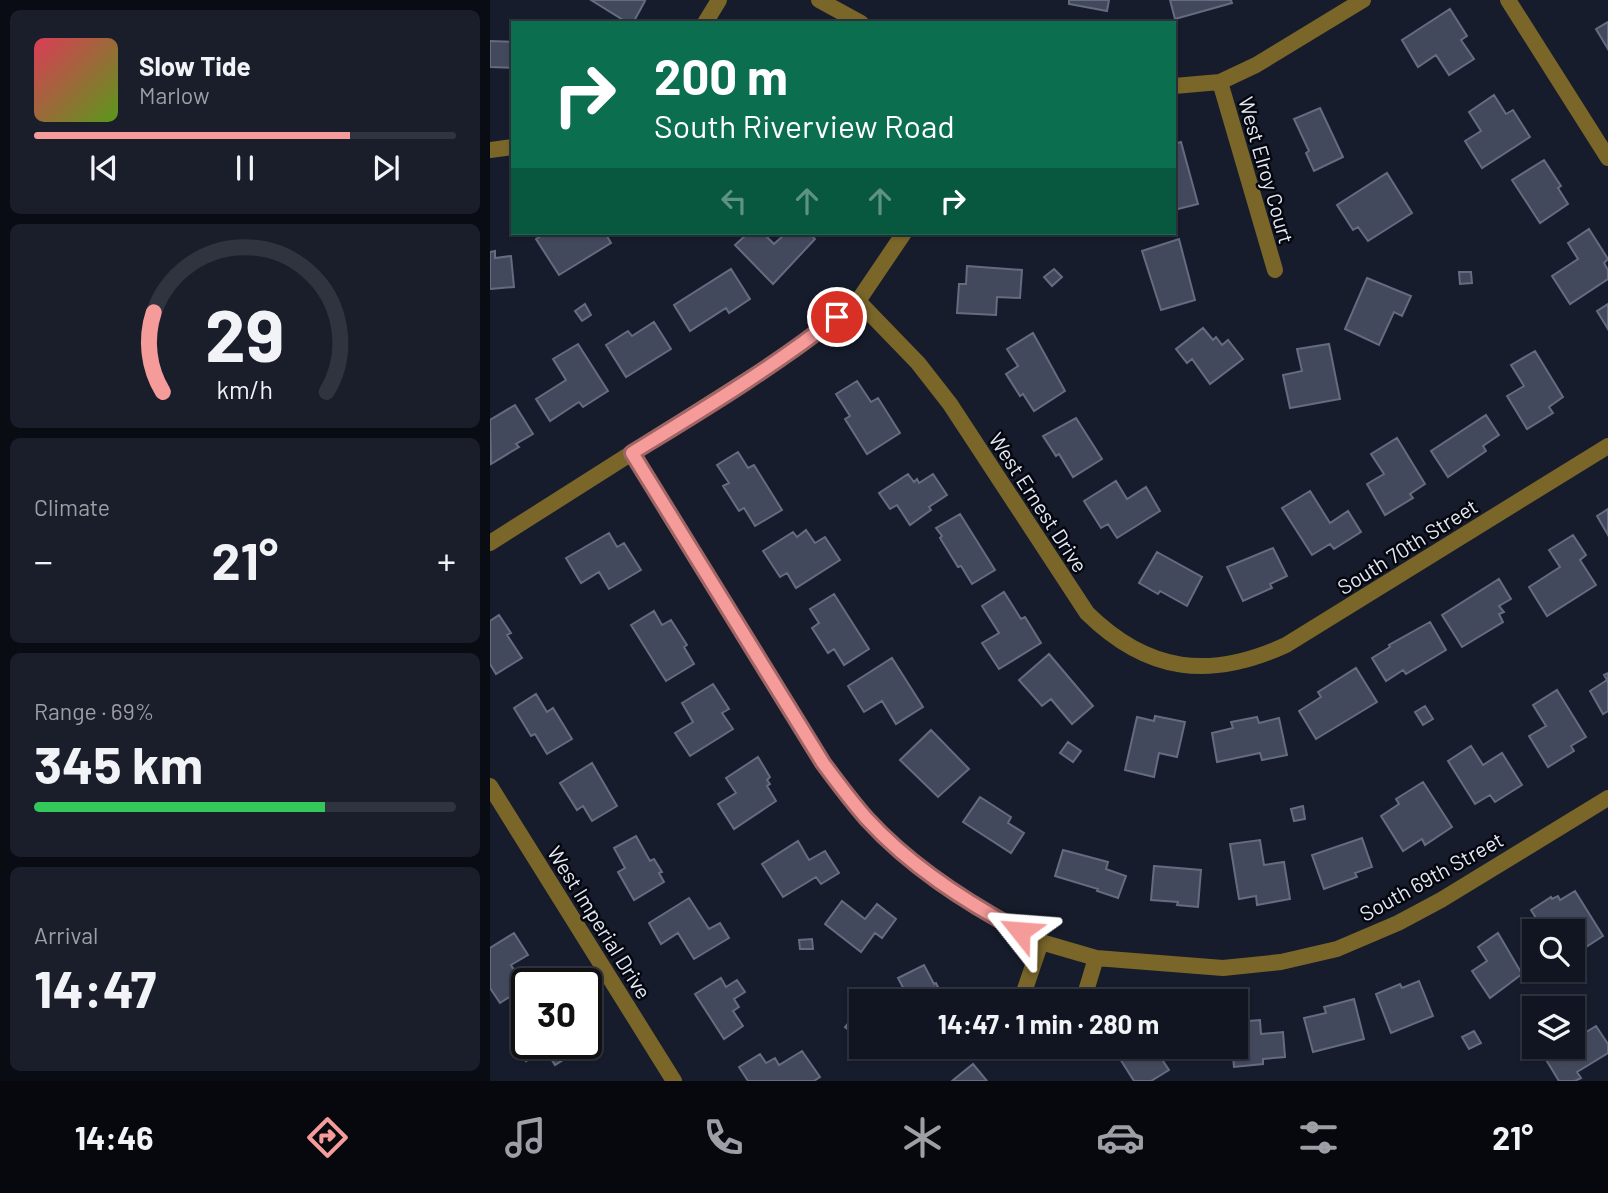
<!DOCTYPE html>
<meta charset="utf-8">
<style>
body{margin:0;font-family:Barlow,sans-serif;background:#1a1e2a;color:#f1f3f6;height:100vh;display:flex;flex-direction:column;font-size:26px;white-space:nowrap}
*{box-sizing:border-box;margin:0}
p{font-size:23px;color:#9c9fa5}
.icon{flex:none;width:38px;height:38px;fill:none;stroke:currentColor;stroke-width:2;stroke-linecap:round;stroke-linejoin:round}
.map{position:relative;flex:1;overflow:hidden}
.details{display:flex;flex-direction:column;gap:10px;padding:10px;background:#090c12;width:490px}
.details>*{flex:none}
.hud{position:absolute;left:21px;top:21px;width:665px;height:214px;border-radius:0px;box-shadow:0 2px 5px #0004,0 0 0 2px #30343f;background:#0b6e4f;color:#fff;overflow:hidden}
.buttons{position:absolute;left:1032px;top:919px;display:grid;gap:14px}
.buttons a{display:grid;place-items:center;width:63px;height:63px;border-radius:0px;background:#111521;box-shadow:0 2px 5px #0004,0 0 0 2px #30343f;font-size:35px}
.speed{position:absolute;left:21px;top:968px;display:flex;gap:14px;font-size:35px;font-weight:700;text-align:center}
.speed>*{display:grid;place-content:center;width:91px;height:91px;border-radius:50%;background:#111521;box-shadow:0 2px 5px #0004,0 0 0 2px #30343f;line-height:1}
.speed .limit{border:4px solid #111;border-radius:10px;background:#fff;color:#111}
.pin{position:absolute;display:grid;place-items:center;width:60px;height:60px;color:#fff;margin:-30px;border:4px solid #fff;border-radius:50%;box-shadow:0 2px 7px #0007}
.me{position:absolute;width:77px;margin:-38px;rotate:298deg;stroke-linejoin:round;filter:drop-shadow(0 0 5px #0008)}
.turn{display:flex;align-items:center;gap:24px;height:147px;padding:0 28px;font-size:32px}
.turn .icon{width:91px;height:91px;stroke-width:2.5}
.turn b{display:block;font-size:49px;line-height:60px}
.lanes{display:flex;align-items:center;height:66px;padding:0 28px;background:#0003;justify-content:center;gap:35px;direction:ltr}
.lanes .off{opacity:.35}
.big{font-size:52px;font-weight:700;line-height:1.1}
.details .card{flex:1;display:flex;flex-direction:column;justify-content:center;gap:10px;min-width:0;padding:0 24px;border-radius:10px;background:#1a1e2a}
.details .dial{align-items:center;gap:0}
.dial svg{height:182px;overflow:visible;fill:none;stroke:#30343f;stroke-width:7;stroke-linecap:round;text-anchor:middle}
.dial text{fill:#f1f3f6;stroke:none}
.song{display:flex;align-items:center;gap:21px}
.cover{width:84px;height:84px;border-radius:10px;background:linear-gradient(135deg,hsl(350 70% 55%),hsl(90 70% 35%))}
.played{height:7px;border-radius:4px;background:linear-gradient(90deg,#f59b9a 75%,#30343f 75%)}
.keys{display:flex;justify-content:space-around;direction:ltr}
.heat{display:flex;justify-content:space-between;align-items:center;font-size:38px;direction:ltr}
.charge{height:10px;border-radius:5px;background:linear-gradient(90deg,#34c759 69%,#30343f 0)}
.trip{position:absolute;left:359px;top:989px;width:399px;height:70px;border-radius:0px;background:#111521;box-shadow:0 2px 5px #0004,0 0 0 2px #30343f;font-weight:700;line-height:70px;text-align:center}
.tabs{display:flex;height:112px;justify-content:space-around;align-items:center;background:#07080d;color:#9c9fa5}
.tabs .icon{width:49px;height:49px}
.tabs .current{color:#f59b9a}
.tabs b{font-size:32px;color:#f1f3f6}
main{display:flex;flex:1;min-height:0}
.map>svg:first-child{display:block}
.building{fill:#43495c;stroke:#656b80;stroke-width:2}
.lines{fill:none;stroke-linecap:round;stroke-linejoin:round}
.street{stroke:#7a6629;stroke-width:16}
.route-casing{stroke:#9f6564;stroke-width:18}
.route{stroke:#f59b9a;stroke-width:12}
.labels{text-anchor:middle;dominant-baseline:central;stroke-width:5;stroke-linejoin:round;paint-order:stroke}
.street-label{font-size:21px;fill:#e5e9f5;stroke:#05070e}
</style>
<main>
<section class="details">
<div class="card">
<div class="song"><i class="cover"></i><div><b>Slow Tide</b><p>Marlow</p></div></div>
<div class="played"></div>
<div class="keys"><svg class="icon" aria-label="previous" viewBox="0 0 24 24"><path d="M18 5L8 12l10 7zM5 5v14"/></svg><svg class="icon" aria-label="pause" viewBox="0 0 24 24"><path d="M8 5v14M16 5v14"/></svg><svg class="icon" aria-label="next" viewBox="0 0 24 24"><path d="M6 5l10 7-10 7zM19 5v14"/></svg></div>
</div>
<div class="card dial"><svg viewBox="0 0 100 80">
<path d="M14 69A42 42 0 1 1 86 69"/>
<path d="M14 69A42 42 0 0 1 10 34" stroke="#f59b9a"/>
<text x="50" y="56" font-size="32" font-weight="700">29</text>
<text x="50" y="72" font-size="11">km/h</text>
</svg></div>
<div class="card"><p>Climate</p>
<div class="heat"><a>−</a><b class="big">21°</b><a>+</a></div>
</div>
<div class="card"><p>Range · 69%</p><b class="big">345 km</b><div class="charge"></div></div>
<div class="card"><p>Arrival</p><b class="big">14:47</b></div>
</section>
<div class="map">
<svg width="1118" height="1081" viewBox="0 0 1118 1081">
<rect width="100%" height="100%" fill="#171c2c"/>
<!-- building -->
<path class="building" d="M101,0H153L155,1L143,23H138Z
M579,0H619L617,11L579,4Z
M680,0H741L742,3L685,19Z
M960,9L977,36L971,40L984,59L959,75L946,55L928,67L912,40Z
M1118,22V49L1106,29Z
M0,41L23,42V68L0,67Z
M1004,95L1016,114L1023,110L1040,137L992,168L975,141L991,131L979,112Z
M830,108L853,157L824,171L816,153L819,151L804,119Z
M691,142L708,204L684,210V144Z
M1054,160L1071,186L1068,188L1078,204L1050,223L1022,180Z
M897,173L922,213L878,241L868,227L863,230L847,205Z
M1099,229L1118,259L1114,263L1118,270V279L1080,304L1062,276L1088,259L1078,243Z
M56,233H115L121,243L69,275L46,239Z
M258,233H273L284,244L296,233H319L325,239L283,284L245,245Z
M689,239L705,300L671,310L652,251Z
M5,251V258L21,256L24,287L0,289V252Z
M477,266L532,270L530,298L507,297L506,315L467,313L469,284H476Z
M241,269L260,299L239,313L236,308L200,331L184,305Z
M564,269L572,277L562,286L554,277Z
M969,272H981L982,283L970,284Z
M877,278L921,296L912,316L904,312L889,345L855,329Z
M95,304L101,315L92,321L85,311Z
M1118,304V329L1107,311Z
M164,322L181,349L136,377L116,345L138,331L142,336Z
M713,328L723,340L726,337L732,345L738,340L753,359L720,384L702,359L697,363L686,349Z
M543,333L575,391L544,411L533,394L530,396L516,374L528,366L517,349Z
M88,344L118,391L93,407L89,402L60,421L46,399L76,380L63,359Z
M839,344L850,399L800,408L793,375L812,371L807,349Z
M1045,351L1073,397L1059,407L1063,413L1037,429L1017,396L1034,386L1021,365Z
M367,381L381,402L388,398L410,433L377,454L355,419L360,416L346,394Z
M25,405L43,434L26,444L29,447L1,464L0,420Z
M996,415L1009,435L993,446L996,451L958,477L941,451Z
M586,418L612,459L583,477L569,454L566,456L553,436Z
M907,438L935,484L920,494L923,498L895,515L877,484L894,474L881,454Z
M248,452L258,468L264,465L292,510L265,526L254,508L249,511L233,486L239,483L227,465Z
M418,474L424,482L427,479L429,483L443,474L457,495L439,507L441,510L420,525L407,505L400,509L389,493Z
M626,481L637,499L656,487L670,511L627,538L618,524L611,528L594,501Z
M820,491L840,523L858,511L871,532L844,549L840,544L822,555L792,508Z
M1118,509V535L1107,516Z
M470,514L505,570L482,584L471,566L468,567L450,538L452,536L446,528Z
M316,530L325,543L335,537L350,560L306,588L297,573L290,577L273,551L303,532L307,537Z
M119,533L127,547L134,543L151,570L119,589L109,572L91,583L76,558Z
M1083,535L1096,555L1090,560L1106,585L1057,616L1039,587L1070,567L1059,550Z
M783,548L797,576L780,584L782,588L753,601L737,567Z
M667,552L712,577L697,606L670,591L668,594L649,583Z
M1009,579L1021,599L1009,606L1014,612L1009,614L1013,622L972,647L952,615Z
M514,592L531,619L535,617L551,643L509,669L492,643L509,633L492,606Z
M344,594L379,649L354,665L344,649L338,653L322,628L329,623L320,609Z
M164,611L172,625L181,620L197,645L194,647L204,664L176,681L141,625Z
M9,615L21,633L17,635L32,658L6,674L0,664V621Z
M940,622L956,650L916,674L913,670L896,681L882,658L900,647L899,645Z
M559,654L603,706L582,724L561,699L552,706L529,680Z
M402,658L433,707L406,724L392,701L374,712L358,686Z
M866,668L887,702L826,739L809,711L831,697L828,692Z
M1118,673V711L1113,714L1100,691L1117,680L1114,675Z
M223,684L239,709L232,713L243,729L200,756L185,733L203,722L192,703Z
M1067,690L1096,737L1081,746L1084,751L1058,767L1039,736L1056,726L1043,705Z
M46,694L57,712L63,708L82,739L57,754L45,734L41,736L24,708Z
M935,706L943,719L933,725L925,712Z
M665,716L695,722L687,757L669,753L664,777L635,770L647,717L664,721Z
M767,717L769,723L789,718L797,755L772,760L770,753L727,762L722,733L743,728L741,722Z
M441,730L479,769L448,797L410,760Z
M578,742L591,751L583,762L570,753Z
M981,746L993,765L1012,753L1032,785L1005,802L1000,795L985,804L958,761Z
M268,757L280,777L277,780L280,784L277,786L286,801L244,829L228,804L246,793L236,778Z
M102,763L127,806L102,821L93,806L87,810L70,783Z
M933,782L962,827L935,845L932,839L913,851L891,816L909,804L906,799Z
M490,797L521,817L518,823L534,833L521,853L473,822Z
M813,806L815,819L804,821L801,809Z
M146,836L160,861L164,859L172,872L169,873L174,882L144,900L128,872L135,868L124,848Z
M872,838L882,867L865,873L867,877L834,889L822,855Z
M770,840L774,865L794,862L800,899L767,905L766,896L749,899L740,844Z
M308,841L319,860L335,851L349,873L331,884L326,877L293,897L272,864Z
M573,850L618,862L616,869L636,876L628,898L607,891L608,889L565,876Z
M664,866L711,870L708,907L687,905L688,902L661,900Z
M1085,891L1113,936L1090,951L1083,941V931H1054L1041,910L1061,897L1062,899L1068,896L1070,900Z
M199,898L219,929L230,923L239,938L204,959L188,933L171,944L159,923Z
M352,901L375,919L387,904L406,919L392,938L385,933L371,952L335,924Z
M24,933L38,955L21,965L35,987L10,1003L0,988V948Z
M1008,933L1032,974L1000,998L982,971L997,961L988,947Z
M322,939L323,949H310L309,940Z
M434,965L444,984L446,983L455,1001H420L408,978Z
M231,978L236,987L247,980L255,992L244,999L249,1007L243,1011L253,1026L234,1039L205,994Z
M929,981L943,1016L901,1033L886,994L910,984L912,988Z
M864,999L874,1039L823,1052L814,1018L836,1013L834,1007Z
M364,1016L371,1021V1029L366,1036L355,1027Z
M770,1020L771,1034L793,1032L795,1057L773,1059V1064L744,1067L742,1046H746V1022Z
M1106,1026L1118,1044V1053L1087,1072L1091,1078L1085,1081H1069L1055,1058L1073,1046H1083V1040Z
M37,1027V1043H93L95,1046L65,1065L55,1049L36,1061L21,1037Z
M984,1031L991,1043L979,1049L972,1037Z
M632,1046H676L667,1052L679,1070L661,1081H644L625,1051Z
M312,1051L330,1077L324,1081H258L249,1067L270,1054L276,1063L285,1058L289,1065Z
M483,1064L497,1081H462Z"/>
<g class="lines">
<!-- street -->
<path class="street" d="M329,0L371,23
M1018,0L1118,158
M215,23L229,0
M730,82L785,270
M684,86L730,82L766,65L873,0
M0,150L23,147
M368,301L428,363L460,404L597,613C658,673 720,680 796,645L1118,446
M142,453L333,763L377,820L415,856L445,879L488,908L551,942L606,958L733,968L791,962L847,949L908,923L951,900L1118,798
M0,543L304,350L368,301L414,233
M0,786L184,1081
M531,1001L551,942
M593,1001L606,958
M546,1046L560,1048L564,1046"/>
</g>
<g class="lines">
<!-- route casing -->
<g class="route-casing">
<path id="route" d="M347,317C282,368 212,410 142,453L333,763C347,782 361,801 377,819C420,866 474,901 530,931"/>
</g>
<!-- route -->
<use href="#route" class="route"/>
</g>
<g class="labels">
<!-- street labels -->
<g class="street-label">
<text transform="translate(777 170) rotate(74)">West Elroy Court</text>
<text transform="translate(549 502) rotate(57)">West Ernest Drive</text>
<text transform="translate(917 546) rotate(-32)">South 70th Street</text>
<text transform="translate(941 876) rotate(-29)">South 69th Street</text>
<text transform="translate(110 922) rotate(58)">West Imperial Drive</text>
</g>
</g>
</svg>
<div class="buttons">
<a><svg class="icon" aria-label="search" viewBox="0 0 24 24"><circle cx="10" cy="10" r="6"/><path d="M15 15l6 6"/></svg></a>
<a><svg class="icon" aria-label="layers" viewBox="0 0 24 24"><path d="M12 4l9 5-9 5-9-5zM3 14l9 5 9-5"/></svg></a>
</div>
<div class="speed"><div class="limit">30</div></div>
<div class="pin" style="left:347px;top:317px;background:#d93025"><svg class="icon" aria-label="arrive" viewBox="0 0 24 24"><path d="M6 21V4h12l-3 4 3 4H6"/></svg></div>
<svg class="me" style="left:530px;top:931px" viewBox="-20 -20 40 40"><path d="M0-17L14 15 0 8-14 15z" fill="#f59b9a" stroke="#fff" stroke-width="4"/></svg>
<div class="trip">14:47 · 1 min · 280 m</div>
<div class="hud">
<div class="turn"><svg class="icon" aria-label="right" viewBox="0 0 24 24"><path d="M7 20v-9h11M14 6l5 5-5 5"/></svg><div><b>200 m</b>South Riverview Road</div></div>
<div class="lanes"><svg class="icon off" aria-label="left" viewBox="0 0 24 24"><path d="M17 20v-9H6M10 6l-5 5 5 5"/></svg><svg class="icon off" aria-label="ahead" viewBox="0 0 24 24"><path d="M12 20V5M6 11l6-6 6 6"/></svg><svg class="icon off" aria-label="ahead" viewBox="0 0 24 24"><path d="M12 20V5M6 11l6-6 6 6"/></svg><svg class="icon" aria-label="right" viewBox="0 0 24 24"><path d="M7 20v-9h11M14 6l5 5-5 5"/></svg></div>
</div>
</div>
</main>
<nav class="tabs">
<b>14:46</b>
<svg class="icon current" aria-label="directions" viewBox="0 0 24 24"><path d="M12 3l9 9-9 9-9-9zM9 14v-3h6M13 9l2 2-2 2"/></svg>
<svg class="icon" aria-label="music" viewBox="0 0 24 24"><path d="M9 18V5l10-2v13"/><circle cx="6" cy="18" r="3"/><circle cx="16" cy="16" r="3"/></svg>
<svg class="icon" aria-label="phone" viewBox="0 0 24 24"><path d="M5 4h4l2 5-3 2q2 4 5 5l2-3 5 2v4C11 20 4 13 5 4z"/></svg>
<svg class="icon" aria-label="climate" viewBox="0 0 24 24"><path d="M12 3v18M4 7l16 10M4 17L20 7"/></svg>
<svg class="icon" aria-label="car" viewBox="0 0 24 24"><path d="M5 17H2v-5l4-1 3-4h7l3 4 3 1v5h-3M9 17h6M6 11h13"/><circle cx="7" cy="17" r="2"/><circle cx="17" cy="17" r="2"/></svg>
<svg class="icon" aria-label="filters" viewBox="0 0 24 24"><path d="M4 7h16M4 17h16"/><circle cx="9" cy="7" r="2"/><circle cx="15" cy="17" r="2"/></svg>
<b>21°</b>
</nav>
